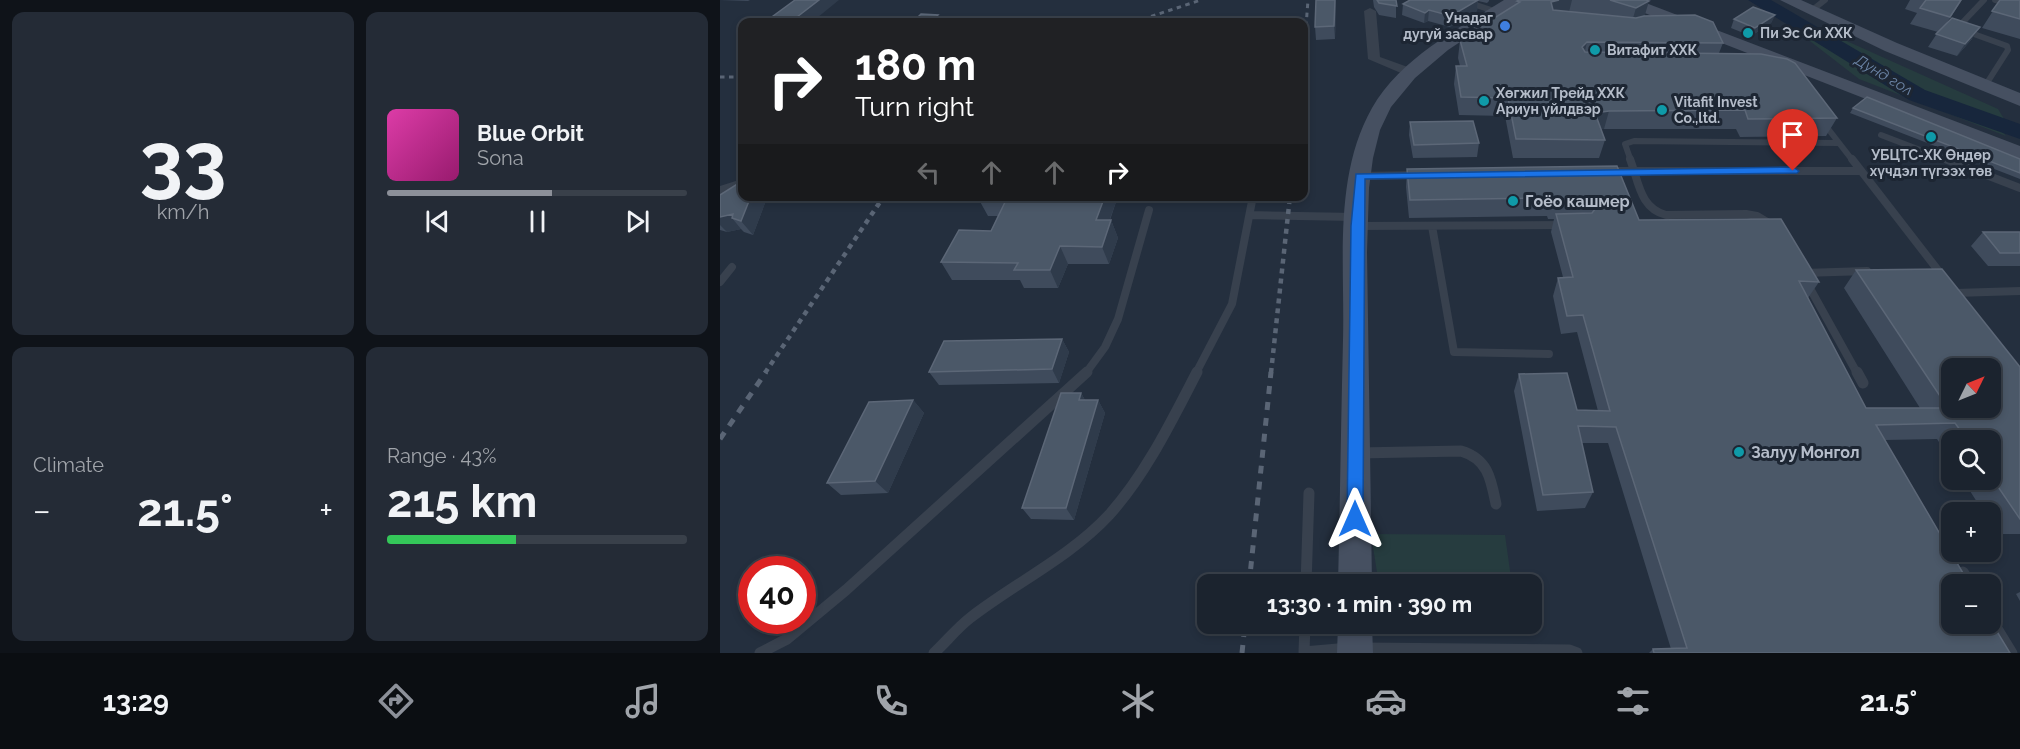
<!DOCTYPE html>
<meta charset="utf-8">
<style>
body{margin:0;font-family:Raleway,sans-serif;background:#242b36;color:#f1f3f6;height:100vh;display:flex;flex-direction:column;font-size:22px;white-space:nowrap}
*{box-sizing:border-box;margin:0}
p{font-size:20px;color:#a0a4aa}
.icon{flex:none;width:33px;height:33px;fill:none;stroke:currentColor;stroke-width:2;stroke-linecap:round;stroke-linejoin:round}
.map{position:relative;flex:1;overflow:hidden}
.sheet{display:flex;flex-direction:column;gap:12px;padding:12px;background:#0f1319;width:720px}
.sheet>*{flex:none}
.hud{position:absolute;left:18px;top:18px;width:570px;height:183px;border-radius:12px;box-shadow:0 3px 9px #0003,0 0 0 2px #39404a;background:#202124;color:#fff;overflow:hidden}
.needle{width:39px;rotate:47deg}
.tools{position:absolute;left:1221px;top:358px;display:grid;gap:12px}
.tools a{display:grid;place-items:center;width:60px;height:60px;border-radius:12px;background:#1b232e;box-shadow:0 3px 9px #0003,0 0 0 2px #39404a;font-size:30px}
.speed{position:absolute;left:18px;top:556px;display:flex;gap:12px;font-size:30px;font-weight:700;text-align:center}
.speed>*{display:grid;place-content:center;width:78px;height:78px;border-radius:50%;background:#1b232e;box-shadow:0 3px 9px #0003,0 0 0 2px #39404a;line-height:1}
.speed .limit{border:9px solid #d22;background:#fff;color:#111}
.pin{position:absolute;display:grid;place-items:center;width:51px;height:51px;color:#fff;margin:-62px -26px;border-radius:50% 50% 50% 0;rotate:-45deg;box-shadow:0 0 6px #0007}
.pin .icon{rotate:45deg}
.me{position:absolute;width:66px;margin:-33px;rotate:0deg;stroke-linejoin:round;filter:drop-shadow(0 0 4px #0008)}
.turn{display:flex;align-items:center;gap:21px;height:126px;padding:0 18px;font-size:27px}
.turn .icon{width:78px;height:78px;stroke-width:2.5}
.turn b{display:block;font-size:42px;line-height:51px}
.lanes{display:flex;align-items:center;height:57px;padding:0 18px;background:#0003;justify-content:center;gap:30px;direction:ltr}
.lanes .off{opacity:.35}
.big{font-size:45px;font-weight:700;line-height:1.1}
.sheet .tile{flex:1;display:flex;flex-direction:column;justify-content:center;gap:9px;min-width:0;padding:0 21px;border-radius:12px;background:#242b36}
.sheet .dial{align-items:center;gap:0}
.dial b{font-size:78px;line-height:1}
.song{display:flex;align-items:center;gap:18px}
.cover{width:72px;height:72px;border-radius:9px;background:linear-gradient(135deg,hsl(320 70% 55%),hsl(320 70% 35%))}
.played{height:6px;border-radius:3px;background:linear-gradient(90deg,#8c9099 55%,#39404a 55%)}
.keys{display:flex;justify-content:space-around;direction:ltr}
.heat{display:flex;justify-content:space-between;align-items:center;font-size:33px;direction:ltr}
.charge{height:9px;border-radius:4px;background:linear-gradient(90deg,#34c759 43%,#39404a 0)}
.sheet .tiles{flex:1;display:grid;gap:12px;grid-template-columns:repeat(2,1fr)}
.trip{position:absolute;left:477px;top:574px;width:345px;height:60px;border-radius:12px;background:#1b232e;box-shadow:0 3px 9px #0003,0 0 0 2px #39404a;font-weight:700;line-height:60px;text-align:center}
.tab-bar{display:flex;height:96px;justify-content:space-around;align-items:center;background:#0b0e12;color:#a0a4aa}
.tab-bar .icon{width:42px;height:42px}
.tab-bar .selected{color:#8c9099}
.tab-bar b{font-size:27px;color:#f1f3f6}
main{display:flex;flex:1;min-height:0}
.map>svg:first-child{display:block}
.green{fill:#263c3f}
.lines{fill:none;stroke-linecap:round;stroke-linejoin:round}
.river{fill:#17263c;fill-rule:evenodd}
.lane-far2{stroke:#38414e;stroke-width:6}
.lane-far1{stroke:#38414e;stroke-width:8}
.lane{stroke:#38414e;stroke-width:11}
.street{fill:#38414e;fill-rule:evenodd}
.secondary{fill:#465061;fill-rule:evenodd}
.rail-far2{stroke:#5a6575;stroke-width:3;stroke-dasharray:4.5 4.5;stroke-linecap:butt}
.rail-far1{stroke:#5a6575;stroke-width:4.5;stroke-dasharray:5 5;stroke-linecap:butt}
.rail{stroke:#5a6575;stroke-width:5;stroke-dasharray:8 8;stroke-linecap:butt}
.wall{fill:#3f4b5c}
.shaded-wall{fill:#2f3b4b}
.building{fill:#4b5868;stroke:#5c6777;stroke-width:1.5;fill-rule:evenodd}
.route{fill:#1a73e8;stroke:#114b97;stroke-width:1.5}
.shop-dot{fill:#3f7fe0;stroke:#1d2633;stroke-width:2}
.culture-dot{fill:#0f9aa8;stroke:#1d2633;stroke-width:2}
.labels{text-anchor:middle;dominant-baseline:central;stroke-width:6;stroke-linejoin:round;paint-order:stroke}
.far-poi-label{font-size:14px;font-weight:bold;fill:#b4bcc9;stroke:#1d2633;text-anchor:start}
.far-water-label{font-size:15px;font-style:italic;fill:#6d86a8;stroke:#1d2633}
.poi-label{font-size:16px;font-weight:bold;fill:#b4bcc9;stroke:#1d2633;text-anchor:start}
</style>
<main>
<section class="sheet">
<div class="tiles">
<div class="tile dial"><b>33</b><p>km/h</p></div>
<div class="tile">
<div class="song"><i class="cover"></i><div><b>Blue Orbit</b><p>Sona</p></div></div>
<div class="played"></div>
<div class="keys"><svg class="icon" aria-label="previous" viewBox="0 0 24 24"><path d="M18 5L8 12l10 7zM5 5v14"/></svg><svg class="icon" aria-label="pause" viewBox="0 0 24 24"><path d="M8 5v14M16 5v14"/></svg><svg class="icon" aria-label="next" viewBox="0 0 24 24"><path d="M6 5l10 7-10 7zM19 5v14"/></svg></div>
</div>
<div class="tile"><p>Climate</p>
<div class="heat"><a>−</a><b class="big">21.5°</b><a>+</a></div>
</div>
<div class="tile"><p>Range · 43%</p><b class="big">215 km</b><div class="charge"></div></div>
</div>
</section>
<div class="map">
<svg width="1300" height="653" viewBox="0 0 1300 653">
<rect width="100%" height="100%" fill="#242f3e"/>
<!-- green -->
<path class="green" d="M1091,25L1278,109L1286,122C1214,100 1150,73 1091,25Z
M1082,30C1124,59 1179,94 1228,110C1248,116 1273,119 1286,136L1139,79L1082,35Z
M651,534L785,535L792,585H659Z
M664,624H798L666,636Z"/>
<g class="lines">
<!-- river -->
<path class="river" d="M1028,0H1051L1205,90L1300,124V139L1189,100Z"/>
<!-- lane-far2 -->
<path class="lane-far2" d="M741,0L777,12
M1264,0L1243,22L1251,33L1287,46L1288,50L1265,86
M1275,0L1300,4
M1091,11L1105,0
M1102,121L1133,161
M1161,135L1229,161
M911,161L905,144L914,141L1118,143"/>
<!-- lane-far1 -->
<path class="lane-far1" d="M910,159C919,183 920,208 946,215L1026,214L1037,216L1052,225
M1132,159L1224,278
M1225,159L1300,188
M889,171H1141
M640,176L698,175
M530,215L636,217
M637,226L845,225
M712,226L734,352L829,354
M1083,273L1147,271
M0,282L12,267
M1087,283L1137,373
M1235,293L1300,291
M366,373L385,347L398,319L429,210
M476,373L512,304L533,196"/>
<!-- lane -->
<path class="lane" d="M1137,372L1143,383
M638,453L741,451C768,459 771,479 776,504
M1243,572L1251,585
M586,585L589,493
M1270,617L1292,653
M585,624L584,652L629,648
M643,648L849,650L857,653
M40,653L67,639L126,590L367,372
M214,653C226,642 237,628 250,618C295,583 350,557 389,515C426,474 452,420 477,372"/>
<!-- street -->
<path class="street" d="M650,8L656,11L660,57L696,70V76H688L648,59L644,11Z
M22,179V189L0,196V186Z"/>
<!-- secondary -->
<path class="secondary" d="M784,0H803L728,50L695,78L671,107L660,130L653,158L649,188L647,252L652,585H618C620,503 621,422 623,340C625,264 613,177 652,108C680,59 737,29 784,0Z
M896,0H918L1300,146V159L899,3Z
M1060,0H1081L1177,43L1300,93V106L1165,51Z
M618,624H652L653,653H617Z"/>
<!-- rail-far2 -->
<path class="rail-far2" d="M414,22L481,0
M584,53L588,0
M0,77H22"/>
<!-- rail-far1 -->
<path class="rail-far1" d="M45,373L164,196
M551,373L570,196"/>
<!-- rail -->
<path class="rail" d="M0,439L46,372
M529,585L551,372
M522,653L525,624"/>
</g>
<!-- wall -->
<path class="wall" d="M0,0H30L28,1Z
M616,0L615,39L596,40L595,27Z
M653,0H676V18L659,15L654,7Z
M690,0H769V1L767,3L758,1L757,11L730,27L708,21L704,23L682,15L683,4Z
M799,0H926L925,16L1003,43L999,53L1117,118L1106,136L1020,137L1016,129H881L885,140L879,158H793L785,116L739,115L734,84L736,66H740L738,58L740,40L758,41L760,27L796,5L797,1Z
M1190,0H1242L1226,24L1252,39L1237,56L1208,47L1218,32L1190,24L1197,13L1185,9Z
M1280,0H1300V39L1262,28Z
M1055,15L1051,23L1031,36L1011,28L1014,19Z
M1133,108L1300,159V179L1130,113Z
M690,122L759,143L757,157L693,158L689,135Z
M897,166L919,220L1099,282L1088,298L1146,408H1200L1124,288L1136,270L1300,367V534H1278L1270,522V513H1264L1243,480H1270V441H1232V462L1217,439L1165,440L1290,653H929L933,649H951L888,443H862L873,492L865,508L817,511L794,391L799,374L857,410L878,411L857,332L841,334L833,296L838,278L843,277L831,232L834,219H828L827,216L689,218L686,187L687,169Z
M0,195L45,203L33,235L24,232L21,229L7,232L0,230Z
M259,196H394L396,202L390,220H391L398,238L389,264H348L338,288H304L300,280H232L221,262L271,231L278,216H268L258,198Z
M1263,232H1300V266H1268L1251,246Z
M342,339L349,352L339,383L219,385L209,372Z
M361,393L365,400H378L385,413L354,520L311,519L302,508Z
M193,400L204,413L168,493L121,495L107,483Z
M1300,592V601L1296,594Z"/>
<!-- shaded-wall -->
<path class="shaded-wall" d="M99,0H119L92,22L77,17Z
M615,0H616L615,39L614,26Z
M758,0L757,11L730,27L731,16Z
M839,0H852L849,12L828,19L831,2Z
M929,1L924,18L911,25L916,8Z
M709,10L708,21L704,23L705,13Z
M218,15L222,22H211Z
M1055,15L1051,23L1031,36L1035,28Z
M100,18L103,22H94Z
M1260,27L1252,39L1237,56L1245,44Z
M867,42L863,60L862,47Z
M889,111L884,129L870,131L875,113Z
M31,196H60L45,203L33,235L21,221Z
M385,196H394L396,202L383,238L376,220Z
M13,214L12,218L21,229L7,232L0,225V217Z
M391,220L398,238L389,264L382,247Z
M340,246L348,264L338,288L330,270Z
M342,339L349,352L339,383L332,369Z
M361,393L368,406L359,400Z
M193,400L204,413L168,493L155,481Z
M378,400L385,413L354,520L346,508Z"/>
<!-- building -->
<path class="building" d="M75,0H99L77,17L100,18L94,22H45Z
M596,0H615L614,26L595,27Z
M657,0H676L677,6L659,3Z
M690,0H758L731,16L709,10L705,13L683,4Z
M799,0H839L831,2L833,10L916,18L924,16L975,15L993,22L1003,43L867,42L862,47L865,52L1041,54L1067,59L1075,63L1117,118L1028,119L1025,110L889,111L875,113L885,140L796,139L788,98L741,97L736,66H747L740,40L761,41L760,27L800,2L797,1Z
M890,0H926L929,1L916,8Z
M1206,0H1241L1230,17L1200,8Z
M1280,0H1300V19L1272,11Z
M1033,7L1055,15L1035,28L1014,19Z
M201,14L218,15L211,22H193Z
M1232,18L1260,27L1245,44L1216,34Z
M1147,97L1300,159V173L1133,108Z
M753,121L759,143L694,145L690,122Z
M897,166L919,220L1061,219L1099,282L1079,281L1146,408H1228L1136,270L1222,269L1300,367V519L1270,475V441H1248L1235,423L1156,425L1250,585H1232V624H1270V620L1290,653H934L933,649L967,648L896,427L858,426L873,492L823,495L799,374L847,373L857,410L890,411L863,315L847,316L838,278L853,277L836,214L872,213L876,208L873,202L832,201L831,198L690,200L687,169ZM1232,369H1270V408H1232Z
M22,181V196H31L21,221L12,218L13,214L0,217V195Z
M259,196H385L376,220H391L382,247L340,246L330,270H294L298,263L221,262L239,230L271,231L287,198H258Z
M1263,232H1300V253H1280Z
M342,339L332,369L209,372L224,341Z
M341,393H361L359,400H378L346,508H302Z
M193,400L155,481L107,483L149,402Z"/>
<!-- route -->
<path class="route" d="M1073,167L1079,171L1077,173L645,179L643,519L641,525L635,527L629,525L627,519L631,226L636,174Z"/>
<!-- markers -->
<circle class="shop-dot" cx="785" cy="26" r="6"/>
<g class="culture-dot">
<circle cx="1028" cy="33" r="6"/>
<circle cx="875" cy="50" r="6"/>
<circle cx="764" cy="101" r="6"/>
<circle cx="942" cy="110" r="6"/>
<circle cx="1211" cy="137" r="6"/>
<circle cx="793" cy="201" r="6"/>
<circle cx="1019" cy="452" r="6"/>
</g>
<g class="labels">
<!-- far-poi labels -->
<g class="far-poi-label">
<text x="773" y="18" text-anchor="end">Унадаг<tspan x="773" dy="16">дугуй засвар</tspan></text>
<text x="1040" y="33">Пи Эс Си ХХК</text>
<text x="887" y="50">Витафит ХХК</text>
<text x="776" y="93">Хөгжил Трейд ХХК<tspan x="776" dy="16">Ариун үйлдвэр</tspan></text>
<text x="954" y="102">Vitafit Invest<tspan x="954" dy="16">Co.,ltd.</tspan></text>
<text x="1211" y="155" text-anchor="middle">УБЦТС-ХК Өндөр<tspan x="1211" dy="16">хүчдэл түгээх төв</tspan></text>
</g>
<!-- far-water labels -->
<g class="far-water-label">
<text transform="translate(1164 75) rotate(31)">Дунд гол</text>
</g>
<!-- poi labels -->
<g class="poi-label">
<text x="805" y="201">Гоёо кашмер</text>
<text x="1031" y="452">Залуу Монгол</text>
</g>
</g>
</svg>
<div class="tools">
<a><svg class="needle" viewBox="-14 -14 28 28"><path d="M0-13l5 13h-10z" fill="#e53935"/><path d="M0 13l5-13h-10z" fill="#a0a4aa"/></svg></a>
<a><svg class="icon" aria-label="search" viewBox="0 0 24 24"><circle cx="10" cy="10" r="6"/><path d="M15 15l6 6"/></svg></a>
<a>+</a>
<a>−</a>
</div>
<div class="speed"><div class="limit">40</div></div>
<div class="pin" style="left:1073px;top:171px;background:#d93025"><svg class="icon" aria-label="arrive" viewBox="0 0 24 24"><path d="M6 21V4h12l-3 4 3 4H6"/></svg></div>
<svg class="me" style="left:635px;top:519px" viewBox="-20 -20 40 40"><path d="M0-17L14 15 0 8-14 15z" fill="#1a73e8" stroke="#fff" stroke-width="4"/></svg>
<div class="trip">13:30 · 1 min · 390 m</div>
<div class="hud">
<div class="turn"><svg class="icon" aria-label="right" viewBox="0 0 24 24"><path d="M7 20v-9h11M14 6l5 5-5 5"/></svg><div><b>180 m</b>Turn right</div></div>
<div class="lanes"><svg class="icon off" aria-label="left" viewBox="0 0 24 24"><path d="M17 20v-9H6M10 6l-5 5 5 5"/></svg><svg class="icon off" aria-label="ahead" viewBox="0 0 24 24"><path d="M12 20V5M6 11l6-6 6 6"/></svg><svg class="icon off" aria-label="ahead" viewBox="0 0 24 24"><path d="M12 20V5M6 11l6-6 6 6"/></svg><svg class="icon" aria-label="right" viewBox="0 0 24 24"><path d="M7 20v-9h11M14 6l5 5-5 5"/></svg></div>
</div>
</div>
</main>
<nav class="tab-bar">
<b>13:29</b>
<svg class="icon selected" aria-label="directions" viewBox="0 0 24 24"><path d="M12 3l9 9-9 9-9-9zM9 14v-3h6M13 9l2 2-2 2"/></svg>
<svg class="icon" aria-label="music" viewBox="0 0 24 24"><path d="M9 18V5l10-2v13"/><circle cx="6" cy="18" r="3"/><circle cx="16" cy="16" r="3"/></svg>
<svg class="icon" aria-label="phone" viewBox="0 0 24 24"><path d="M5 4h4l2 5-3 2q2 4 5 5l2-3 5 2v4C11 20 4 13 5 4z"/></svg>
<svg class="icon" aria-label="climate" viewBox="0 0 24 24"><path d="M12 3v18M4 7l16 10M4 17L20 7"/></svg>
<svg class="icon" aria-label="car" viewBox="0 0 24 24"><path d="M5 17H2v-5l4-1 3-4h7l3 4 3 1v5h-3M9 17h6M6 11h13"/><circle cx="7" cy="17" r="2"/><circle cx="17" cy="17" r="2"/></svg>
<svg class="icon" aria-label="filters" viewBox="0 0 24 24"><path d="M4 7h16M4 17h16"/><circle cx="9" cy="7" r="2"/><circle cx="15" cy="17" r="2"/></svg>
<b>21.5°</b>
</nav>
